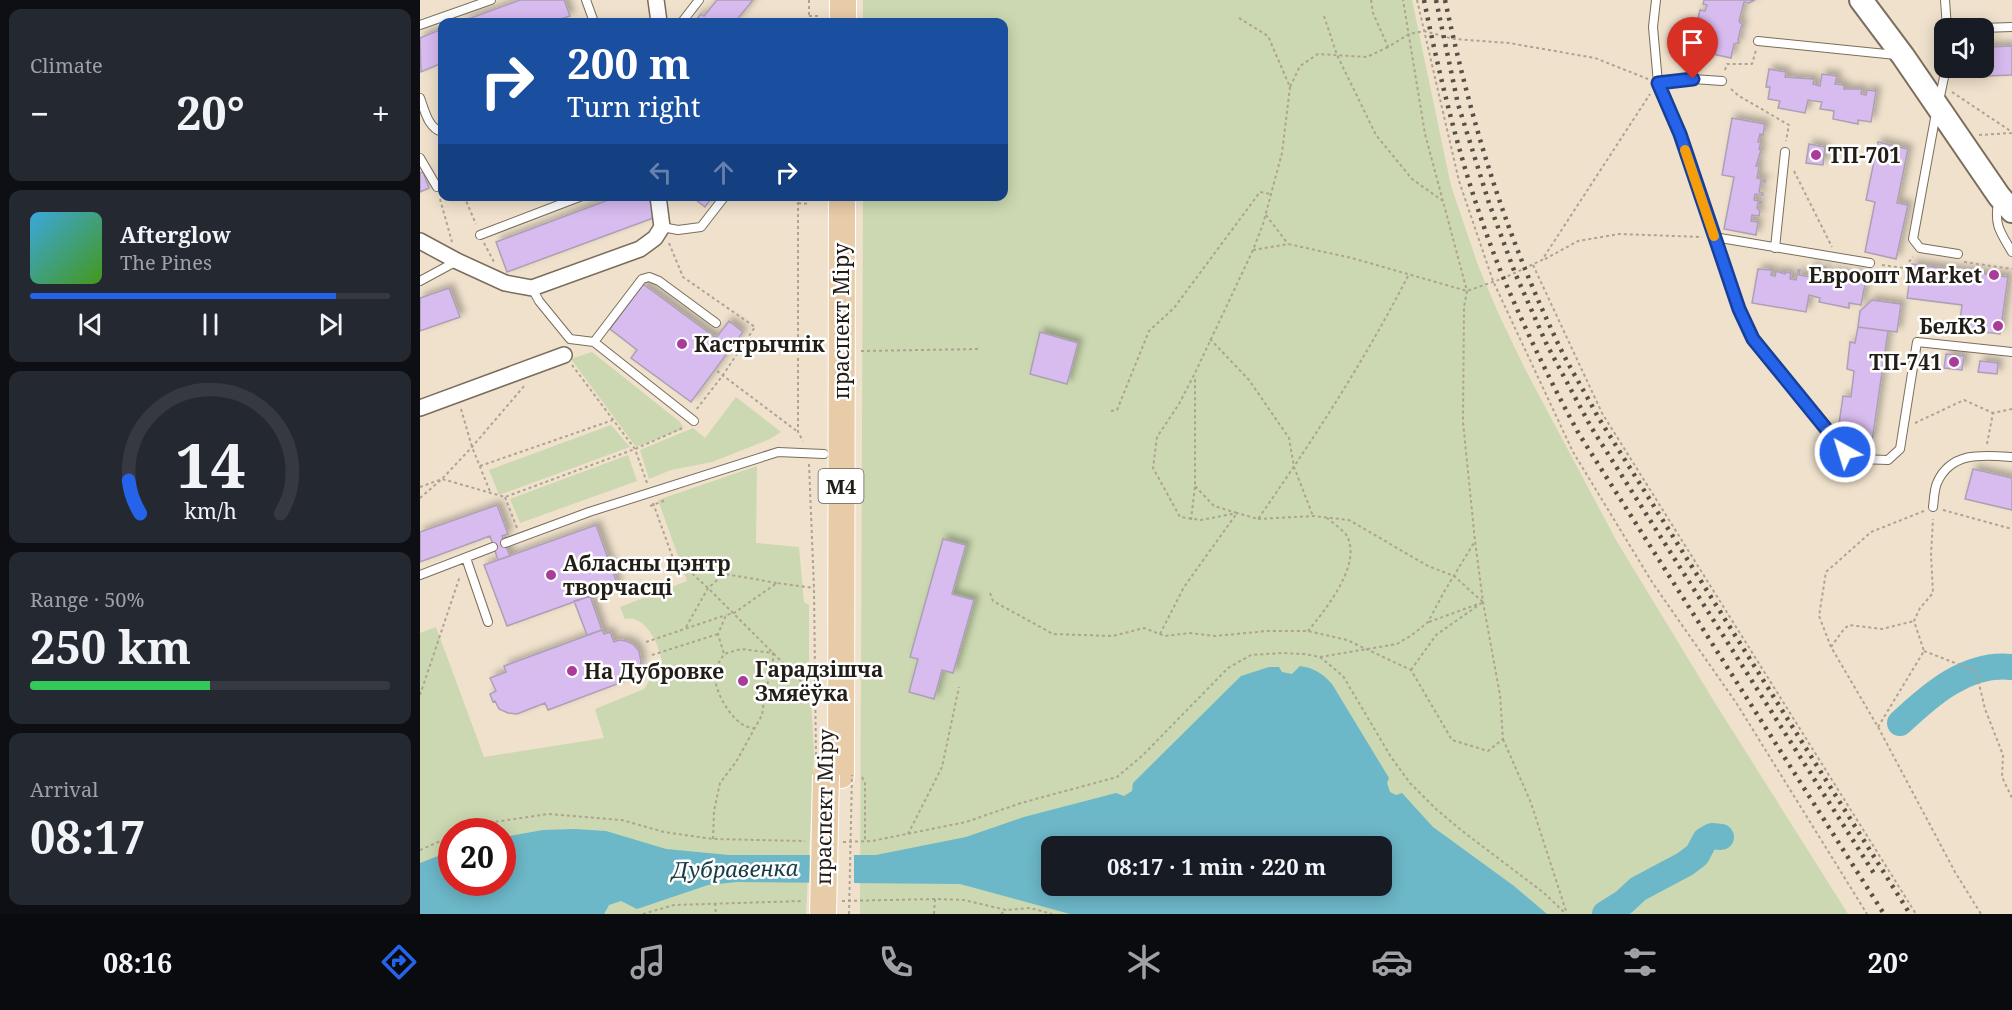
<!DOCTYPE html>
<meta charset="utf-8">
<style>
body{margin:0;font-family:"Noto Serif",serif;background:#242831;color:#f1f3f6;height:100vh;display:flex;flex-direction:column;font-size:22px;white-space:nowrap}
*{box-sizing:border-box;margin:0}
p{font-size:20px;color:#9ea1a6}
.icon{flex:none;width:33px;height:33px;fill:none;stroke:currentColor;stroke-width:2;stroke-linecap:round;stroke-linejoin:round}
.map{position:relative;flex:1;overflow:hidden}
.drawer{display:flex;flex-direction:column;gap:9px;padding:9px;background:#0d0f14;width:420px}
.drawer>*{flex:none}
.guide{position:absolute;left:18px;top:18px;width:570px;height:183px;border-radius:12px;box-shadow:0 3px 15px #0003;background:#1a4fa0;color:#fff;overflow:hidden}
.controls{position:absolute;left:1514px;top:18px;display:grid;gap:12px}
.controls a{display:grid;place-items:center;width:60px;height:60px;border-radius:12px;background:#171b24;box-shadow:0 3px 15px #0003;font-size:30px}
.speed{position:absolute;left:18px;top:818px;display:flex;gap:12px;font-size:30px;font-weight:700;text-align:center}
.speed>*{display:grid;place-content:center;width:78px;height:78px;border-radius:50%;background:#171b24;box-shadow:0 3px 15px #0003;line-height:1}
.speed .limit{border:9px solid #d22;background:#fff;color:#111}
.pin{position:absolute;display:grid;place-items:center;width:51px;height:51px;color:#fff;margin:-62px -26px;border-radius:50% 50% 50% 0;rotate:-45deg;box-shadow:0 0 6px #0007}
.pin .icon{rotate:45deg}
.me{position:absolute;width:66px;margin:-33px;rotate:321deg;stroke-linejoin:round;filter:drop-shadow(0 0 4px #0008)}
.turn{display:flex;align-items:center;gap:21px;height:126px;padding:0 30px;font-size:27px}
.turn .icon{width:78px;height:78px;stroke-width:2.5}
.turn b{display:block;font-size:42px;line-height:51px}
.lanes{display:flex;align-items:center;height:57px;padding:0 30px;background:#0003;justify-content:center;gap:30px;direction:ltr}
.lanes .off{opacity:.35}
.big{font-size:45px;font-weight:700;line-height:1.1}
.drawer .tile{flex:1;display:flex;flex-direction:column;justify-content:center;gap:9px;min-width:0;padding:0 21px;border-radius:12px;background:#242831}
.drawer .dial{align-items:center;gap:0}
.dial svg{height:156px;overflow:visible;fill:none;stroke:#363941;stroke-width:7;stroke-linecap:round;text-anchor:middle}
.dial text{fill:#f1f3f6;stroke:none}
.song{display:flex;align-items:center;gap:18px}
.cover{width:72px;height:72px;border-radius:9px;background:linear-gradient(135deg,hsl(200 70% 55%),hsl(100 70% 35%))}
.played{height:6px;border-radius:3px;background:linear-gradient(90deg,#2563eb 85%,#363941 85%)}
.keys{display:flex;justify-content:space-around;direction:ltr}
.heat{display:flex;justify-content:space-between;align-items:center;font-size:33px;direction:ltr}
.charge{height:9px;border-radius:4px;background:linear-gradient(90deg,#34c759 50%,#363941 0)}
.trip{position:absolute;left:621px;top:836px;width:351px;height:60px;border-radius:12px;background:#171b24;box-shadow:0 3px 15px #0003;font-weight:700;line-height:60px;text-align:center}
.dock{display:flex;height:96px;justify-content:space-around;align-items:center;background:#090b0e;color:#9ea1a6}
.dock .icon{width:42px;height:42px}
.dock .selected{color:#2563eb}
.dock b{font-size:27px;color:#f1f3f6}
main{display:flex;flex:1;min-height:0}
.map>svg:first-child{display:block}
.green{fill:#cbd8b1;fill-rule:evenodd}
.water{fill:#6cb7c8;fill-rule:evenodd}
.pier{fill:#efe1cc}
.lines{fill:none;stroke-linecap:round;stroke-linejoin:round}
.river{stroke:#6cb7c8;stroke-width:26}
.building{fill:#d8bbef;stroke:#aba0b4;stroke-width:1.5;filter:url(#shadow)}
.lane-casing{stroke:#7a6d5b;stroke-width:10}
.street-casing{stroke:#7a6d5b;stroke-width:18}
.secondary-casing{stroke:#7a6d5b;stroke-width:26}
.primary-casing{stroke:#fff;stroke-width:28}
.path{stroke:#aea392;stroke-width:2;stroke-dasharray:3 3;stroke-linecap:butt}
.lane{stroke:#fff;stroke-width:8}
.street{stroke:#fff;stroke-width:15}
.secondary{stroke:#fff;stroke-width:22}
.primary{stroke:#e8cba7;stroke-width:26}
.rail{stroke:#585046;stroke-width:4.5;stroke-dasharray:3 6;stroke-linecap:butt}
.primary-bridge-casing{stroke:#fff;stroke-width:28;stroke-linecap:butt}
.path-bridge{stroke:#aea392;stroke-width:2;stroke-dasharray:3 3;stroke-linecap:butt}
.primary-bridge{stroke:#e8cba7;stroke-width:26}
.route-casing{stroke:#184099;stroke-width:15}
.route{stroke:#2563eb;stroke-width:10}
.slow{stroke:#f59e0b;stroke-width:10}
.poi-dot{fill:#a93b9a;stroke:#fff;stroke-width:2}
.labels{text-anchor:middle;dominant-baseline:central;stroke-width:5;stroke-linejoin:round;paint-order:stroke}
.shield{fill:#fff;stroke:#64615c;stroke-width:1.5}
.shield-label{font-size:20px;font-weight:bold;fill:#221d16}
.poi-label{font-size:21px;font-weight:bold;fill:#221d16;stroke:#fff;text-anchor:start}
.street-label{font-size:21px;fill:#221d16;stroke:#fff}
.water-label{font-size:22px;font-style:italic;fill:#183c44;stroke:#fff}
</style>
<main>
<section class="drawer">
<div class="tile"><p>Climate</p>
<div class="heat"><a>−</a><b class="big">20°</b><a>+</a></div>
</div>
<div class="tile">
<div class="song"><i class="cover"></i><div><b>Afterglow</b><p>The Pines</p></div></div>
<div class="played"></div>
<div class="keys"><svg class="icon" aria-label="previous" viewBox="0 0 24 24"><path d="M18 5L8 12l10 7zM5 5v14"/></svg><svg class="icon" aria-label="pause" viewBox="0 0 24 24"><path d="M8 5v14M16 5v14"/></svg><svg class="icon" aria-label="next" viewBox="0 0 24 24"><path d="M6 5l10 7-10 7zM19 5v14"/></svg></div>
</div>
<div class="tile dial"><svg viewBox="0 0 100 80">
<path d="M14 69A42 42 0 1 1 86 69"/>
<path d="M14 69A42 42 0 0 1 8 52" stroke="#2563eb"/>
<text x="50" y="56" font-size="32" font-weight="700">14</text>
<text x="50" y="72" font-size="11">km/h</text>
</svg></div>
<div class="tile"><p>Range · 50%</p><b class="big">250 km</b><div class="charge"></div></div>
<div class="tile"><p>Arrival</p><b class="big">08:17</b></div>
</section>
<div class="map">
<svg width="1592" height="914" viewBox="0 0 1592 914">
<defs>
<filter id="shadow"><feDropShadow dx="4.5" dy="-4.5" stdDeviation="3" flood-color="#0004"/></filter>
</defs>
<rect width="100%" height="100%" fill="#efe1cc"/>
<!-- green -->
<path class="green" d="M443,0H992L1031,186L1059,268L1080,317L1105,369L1196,540L1295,703L1428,914H440L443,197L584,196V22H443ZM632,846H962V885H632Z
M172,352L260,422L263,427L260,430L216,447L151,359Z
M316,397L361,432L350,439L292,462L251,470L229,479L220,450L273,428L285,438Z
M191,425L210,447L79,495L69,470Z
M208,455L217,481L100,523L90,499Z
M337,466L336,543L379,547L384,602L389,605V659L394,755L386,914H0V633L16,627L64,757L184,738L175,709L224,689L242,661C239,645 226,614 205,619L200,607L267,581L238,500ZM32,831H82V882H32Z"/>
<!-- water -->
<path class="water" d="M880,666C894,668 902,673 912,684L969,778L967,783L970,792L976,795L982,793L1013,827L1094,886L1127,914H650L540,884L317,882L288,885L217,909L201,901L189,905L184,914H0V863L31,851L32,882H82L83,837L123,830L155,829L186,831L246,849L309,855H456L546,837L604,817L696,793L704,796L712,791L713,783L821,676L849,667H859L862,672L872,674ZM632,846H962V885H632Z
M1218,889C1218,898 1204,912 1195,914C1189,914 1180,914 1174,914Z"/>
<!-- pier -->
<path class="pier" d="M390,852H434V886H389Z"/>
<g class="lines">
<!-- river -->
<path class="river" d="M1480,723C1511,694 1547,662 1592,667
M1185,914L1204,902L1218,889L1265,864L1277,855L1285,840L1292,836L1301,837"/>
</g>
<!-- building -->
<path class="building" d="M100,0H144L150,16L132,22H40Z
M297,0H333L315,22H274L281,14L284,16Z
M1284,0H1335L1329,3L1324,2L1319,21L1323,26L1321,27L1318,40L1319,43L1314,44L1311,58L1269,49L1272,36L1279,37L1282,26L1279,25L1280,18H1278L1280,10L1285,11L1287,5L1283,4Z
M22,29V63L1,72L0,38Z
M1592,46V75L1540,77L1539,68H1563V47Z
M1349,69L1366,72L1365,77L1394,79L1393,84L1400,86L1402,74L1417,76L1415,84L1424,85V89H1442L1441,94L1446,95L1447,90L1456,91L1451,122L1438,120V124L1413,119L1414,111L1400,109L1402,102L1388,100L1385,113L1358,108L1360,101L1348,99L1350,87H1346Z
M1312,118L1345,124L1343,135L1340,134L1338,142H1341L1339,149L1341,150L1336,166H1339L1337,178L1345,180V182L1341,181L1339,192L1343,193V195L1335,194L1334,200L1342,202L1341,203H1338L1337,208L1340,211L1339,216L1332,215L1331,221L1338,222L1336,235L1304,229L1314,177L1302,175Z
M1458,142L1488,149L1477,203L1488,205L1476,259L1445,252L1455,202L1446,200Z
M1389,144L1405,147L1403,165L1386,163Z
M3,172L9,188L0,192V173Z
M199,196H228L236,217L87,272L76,242Z
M271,196H293L285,207Z
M1492,264L1588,277L1580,334L1539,329L1542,305L1487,298Z
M1392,265H1395L1394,270L1404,272V267H1406L1405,275L1412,276L1413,270L1415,273H1426L1425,278L1432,279L1433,272H1436L1435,276L1444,278L1445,274H1447L1441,305L1429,303V308L1399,302L1400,298L1389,295L1386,312L1332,303L1338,269L1352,270L1351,275L1355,276L1356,271L1365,274V272L1371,273L1370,279L1376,280L1378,270H1380L1379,275L1390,277Z
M223,284L296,338L309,321L323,332L271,402L211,358L217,350L190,329Z
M29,288L40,317L0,331V298Z
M1452,300L1481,304L1477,332L1438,327L1440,311Z
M1438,327L1468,331L1452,441L1422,437L1424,424H1419L1423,396L1431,397L1434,371L1427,369L1430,342L1435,343Z
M620,332L658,343L647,384L610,374Z
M1526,354L1544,356L1542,370L1524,368Z
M1560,361L1578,363L1577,374L1558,372Z
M1553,469L1592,478V510L1545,499Z
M77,505L88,534L82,536L90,556L78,560L70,536L0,562V532Z
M176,525L198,586L87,626L64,565Z
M523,539L546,545L532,594L554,600L533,673L522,670L514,699L489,692L498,659L490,657Z
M170,596L182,630L167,635L154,601Z
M182,630L184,634L190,632L194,642L199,640L206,641L213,644L219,651L221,662L219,670L213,678L128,710L125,703L97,714L88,713L79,709L75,701L73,702L70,694L76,691L70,678L86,672L84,666Z"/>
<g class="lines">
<!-- lane casing -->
<g class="lane-casing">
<path id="lane" d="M166,0L174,22
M1236,0L1233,27L1238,83L1260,134L1319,309L1333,339L1425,452L1439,459L1468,460L1480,449L1497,342L1592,352
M1525,0L1527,28
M262,22L279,0
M0,25L71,0
M1561,28L1592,27
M1338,41L1476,55
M1238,83L1273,79L1302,81
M0,98C5,111 8,128 22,132
M1519,101L1526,68
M1516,113L1493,239L1500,248L1538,254
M0,158L17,187
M1578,203C1574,226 1581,233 1592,252
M242,227L258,230L281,227L305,196
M60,235L162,196
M1294,237L1450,263
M1355,248L1365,152
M0,281L37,261
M112,288L119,301L150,339L174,342
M274,421L174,342L222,279L229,277L239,281L296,323
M1513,507C1514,500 1514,490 1517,483C1531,451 1563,455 1592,457
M85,543L169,512L358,452L404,454
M46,558L68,622
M0,575L73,547"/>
</g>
<!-- street casing -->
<g class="street-casing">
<path id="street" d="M236,0L239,22
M0,241L37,261L85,283L112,288L220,249L235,238L242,227L238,196
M0,408L144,355"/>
</g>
<!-- secondary casing -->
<g class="secondary-casing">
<path id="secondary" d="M1441,0L1483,56L1579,196L1592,211"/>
</g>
<!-- primary casing -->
<g class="primary-casing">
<path id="primary" d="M423,22V0
M421,775L422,196"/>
</g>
<!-- path -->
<path class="path" d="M389,0V22
M951,0L953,13L968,47L989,34L1004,31L1034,39L1089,43L1175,58L1228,79
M997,0L1039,181L1073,281L1153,452L1232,582L1317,704L1447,914
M389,16H399
M904,16L917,55L956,135L992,179L1023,201
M819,18L848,36L870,87L880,66L898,54L947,57L968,47
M1305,70L1307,64H1332L1336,50
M870,87L862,153L843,224L833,250L775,373L759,404L737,437L733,468L760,517L781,520L817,513L838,519C893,440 945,360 989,274
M1311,89L1319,96L1369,125L1366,141
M1532,92L1592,132
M1559,135L1592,133
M1374,171L1412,247
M44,196L56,224
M378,196V432L383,441
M20,199L32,242
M378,203L390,204
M846,215L868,244
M64,243L74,262
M249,243L263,277L335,327L303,375L276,410
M833,250L868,244L932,258L1047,291L1084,278L1122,260L1230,94
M1125,259L1158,241L1199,234L1282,237
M1544,262L1592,269
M1113,265L1182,413L1496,914
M1462,265L1484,268L1493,257
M790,339L829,380L869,438L874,467L893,516
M441,351L561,349
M152,365L215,449L227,483
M297,371L378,432
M41,409L52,447L71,494
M691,411L697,410L729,331L754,308L840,192L851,194
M1495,423L1544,400L1573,413
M1567,444L1573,413L1592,409
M389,464L394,588L396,758
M60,466L193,420
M0,487L22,479L85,497L215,449L265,427
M85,497L97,528
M0,498L22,479L52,447L105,385
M233,503L254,561L265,567L288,588L394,694
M230,506L246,500
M1523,510L1592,529
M1504,511L1451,532L1406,572L1399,616L1411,647L1458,727L1535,872L1561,914
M838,519L893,516L929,520L1008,566L1034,576L1063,602
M771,520L775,486V376
M265,567L357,583
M570,593L573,601L633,634L693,636L724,628L745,636L770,633L795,636L847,631H888L927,640L991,670L1032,740L1068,751L1083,739L1080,695L1063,602L1055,541L1043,422L1044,307L1047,291L1005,134L983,0
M1009,622L1058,604
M266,627L288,588L304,574
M888,631C906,609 940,567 928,538C925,531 913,523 907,518
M740,634L764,587L817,513L794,506L775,486
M226,642L306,615
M1411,647L1424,629L1429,625L1462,629L1494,621
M1504,651L1556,671L1565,709L1583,755L1582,777L1592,798
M232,655L298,634
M900,657L977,644L992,635L1008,622L1024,592L1055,541
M991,670L1016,635L1063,602
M0,695L40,576
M1458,727L1504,651L1494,621L1500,608L1513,593L1511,555L1513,519
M335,729C331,727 325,727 322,724C309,716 294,690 295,675C295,667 300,661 304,654L298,634L306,615L314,613L357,583L394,588
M1083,739L1111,803L1146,911
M442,777L445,783V842
M47,831L74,822L128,814L202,820L244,832L293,839L385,841
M488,834L522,767L539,687
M293,839L294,811L300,783L316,762L342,715L346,687L353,670V653L321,649L304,654
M423,842L452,841L546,822L601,803L697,777L723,755L808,668L831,655L862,653L884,654L900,657L923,676L971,757L990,783L1016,809L1041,830L1124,893L1146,914
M0,850L32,836
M422,901L515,899L544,900L586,910L610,908L632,914
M295,903L296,914
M223,914L254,905L383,901
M514,914L515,899
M581,914L586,910"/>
<!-- lane -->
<use href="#lane" class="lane"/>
<!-- street -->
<use href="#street" class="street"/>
<!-- secondary -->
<use href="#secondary" class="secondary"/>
<!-- primary -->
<use href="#primary" class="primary"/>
<!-- rail -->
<path class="rail" d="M1004,0C1023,94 1047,189 1083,277C1106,331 1131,383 1159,434L1464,914
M1016,0L1038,104L1069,203L1095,273L1127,345L1171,427L1455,875
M1025,0C1050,117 1083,228 1135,337C1147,364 1164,390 1178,417L1490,914"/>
<!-- primary-bridge casing -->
<g class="primary-bridge-casing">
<path id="primary-bridge" d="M403,914L406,775"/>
</g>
<!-- path-bridge -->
<path class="path-bridge" d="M429,914L432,775"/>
<!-- primary-bridge -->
<use href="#primary-bridge" class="primary-bridge"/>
</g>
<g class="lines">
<!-- route casing -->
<g class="route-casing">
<path id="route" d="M1273,79L1238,83L1260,134L1319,309L1333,339L1425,452"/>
</g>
<!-- route -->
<use href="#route" class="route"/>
<!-- slow -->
<path class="slow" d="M1265,150L1294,236"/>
</g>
<!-- markers -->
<g class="poi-dot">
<circle cx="1396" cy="155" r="6"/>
<circle cx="1574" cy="275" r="6"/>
<circle cx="1578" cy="326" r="6"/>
<circle cx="262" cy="344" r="6"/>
<circle cx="1534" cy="362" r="6"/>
<circle cx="131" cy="575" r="6"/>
<circle cx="152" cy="671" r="6"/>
<circle cx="323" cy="681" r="6"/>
</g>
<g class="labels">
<!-- shield labels -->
<rect class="shield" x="398.5" y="469" width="45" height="34" rx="4.5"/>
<g class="shield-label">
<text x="421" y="486">М4</text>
</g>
<!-- poi labels -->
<g class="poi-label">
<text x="1408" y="155">ТП-701</text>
<text x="1562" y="275" text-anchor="end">Евроопт Market</text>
<text x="1566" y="326" text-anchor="end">БелКЗ</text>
<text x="274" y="344">Кастрычнік</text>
<text x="1522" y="362" text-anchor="end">ТП-741</text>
<text x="143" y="563">Абласны цэнтр<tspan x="143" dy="24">творчасці</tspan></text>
<text x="335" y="669">Гарадзішча<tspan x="335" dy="24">Змяёўка</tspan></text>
<text x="164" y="671">На Дубровке</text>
</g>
<!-- street labels -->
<g class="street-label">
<text transform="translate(421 321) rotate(-90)">праспект Міру</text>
<text transform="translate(404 807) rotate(-89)">праспект Міру</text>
</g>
<!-- water labels -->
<g class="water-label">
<text transform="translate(315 868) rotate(-1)">Дубравенка</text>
</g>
</g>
</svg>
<div class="controls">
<a><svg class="icon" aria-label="sound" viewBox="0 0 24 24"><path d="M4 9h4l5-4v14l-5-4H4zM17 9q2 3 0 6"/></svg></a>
</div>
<div class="speed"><div class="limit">20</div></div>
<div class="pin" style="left:1273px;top:79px;background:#d93025"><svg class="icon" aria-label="arrive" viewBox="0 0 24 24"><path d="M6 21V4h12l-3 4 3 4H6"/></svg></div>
<svg class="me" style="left:1425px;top:452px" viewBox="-20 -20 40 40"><circle r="17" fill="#2563eb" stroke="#fff" stroke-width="3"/><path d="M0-11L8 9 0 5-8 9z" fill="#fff"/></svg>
<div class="trip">08:17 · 1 min · 220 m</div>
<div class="guide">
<div class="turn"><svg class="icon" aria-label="right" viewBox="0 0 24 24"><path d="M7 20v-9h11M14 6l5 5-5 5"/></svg><div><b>200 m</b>Turn right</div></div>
<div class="lanes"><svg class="icon off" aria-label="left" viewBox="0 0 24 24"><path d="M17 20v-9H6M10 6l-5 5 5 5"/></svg><svg class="icon off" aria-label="ahead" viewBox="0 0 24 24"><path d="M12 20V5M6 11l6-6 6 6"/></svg><svg class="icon" aria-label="right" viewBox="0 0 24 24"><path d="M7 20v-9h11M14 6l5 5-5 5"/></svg></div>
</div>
</div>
</main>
<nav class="dock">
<b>08:16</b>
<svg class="icon selected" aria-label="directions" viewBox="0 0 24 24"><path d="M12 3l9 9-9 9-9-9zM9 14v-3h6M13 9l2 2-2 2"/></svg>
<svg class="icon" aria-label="music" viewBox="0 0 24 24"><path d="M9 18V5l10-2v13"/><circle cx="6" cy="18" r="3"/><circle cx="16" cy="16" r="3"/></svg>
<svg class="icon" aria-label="phone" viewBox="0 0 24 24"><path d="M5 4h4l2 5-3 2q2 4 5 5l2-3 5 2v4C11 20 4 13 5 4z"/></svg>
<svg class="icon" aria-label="climate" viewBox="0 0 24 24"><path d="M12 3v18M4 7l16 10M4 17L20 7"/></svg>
<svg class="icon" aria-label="car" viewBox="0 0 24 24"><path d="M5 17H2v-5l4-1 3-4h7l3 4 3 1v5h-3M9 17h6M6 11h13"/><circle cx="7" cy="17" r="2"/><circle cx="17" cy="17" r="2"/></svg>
<svg class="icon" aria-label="filters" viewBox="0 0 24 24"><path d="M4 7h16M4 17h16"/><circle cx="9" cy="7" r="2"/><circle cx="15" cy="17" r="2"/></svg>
<b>20°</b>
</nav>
